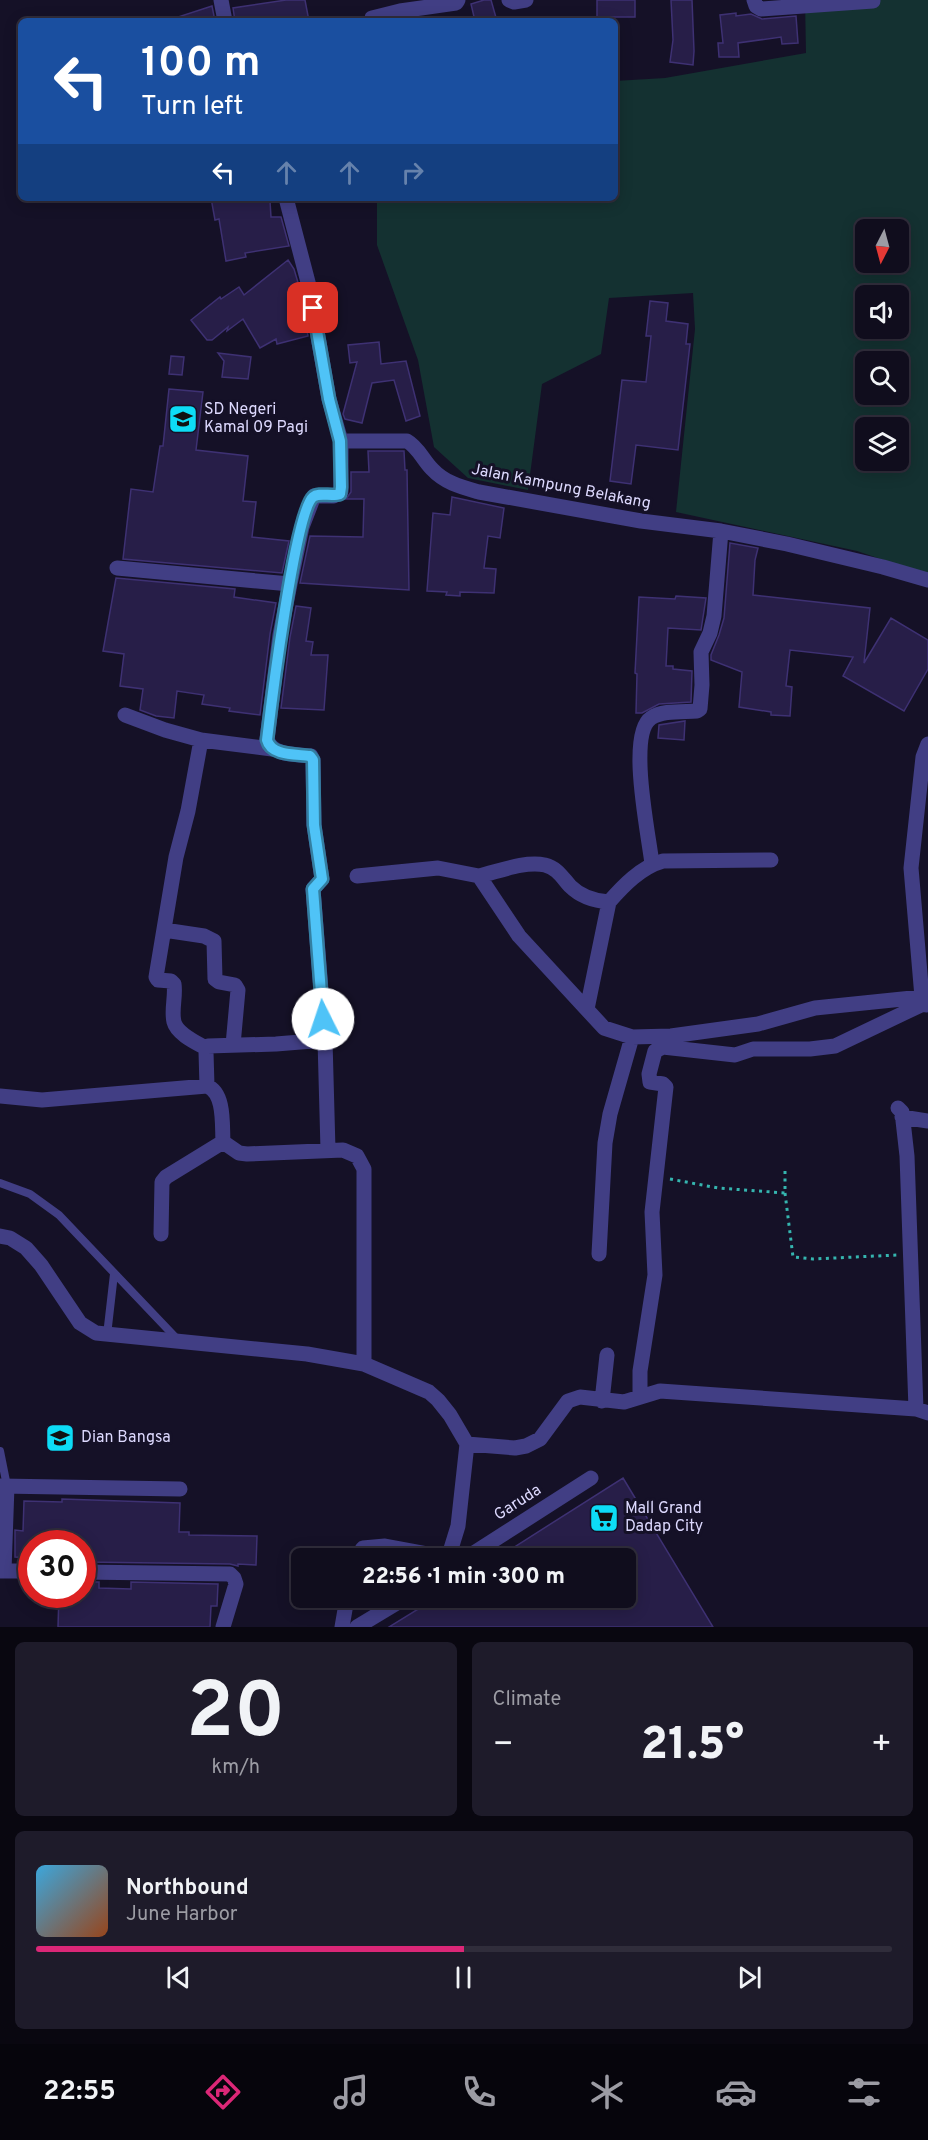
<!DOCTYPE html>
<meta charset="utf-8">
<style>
body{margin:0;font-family:Overpass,sans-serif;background:#1e1b2a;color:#f1f3f6;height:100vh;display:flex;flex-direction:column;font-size:22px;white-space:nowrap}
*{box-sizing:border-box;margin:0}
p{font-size:20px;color:#9c9ca4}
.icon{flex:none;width:33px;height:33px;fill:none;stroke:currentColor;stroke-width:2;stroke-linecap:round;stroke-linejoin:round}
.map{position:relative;height:1627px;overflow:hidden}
.sheet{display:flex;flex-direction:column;gap:15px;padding:15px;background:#090710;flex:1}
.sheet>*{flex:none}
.guide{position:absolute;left:18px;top:18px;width:600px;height:183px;border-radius:9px;box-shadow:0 3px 15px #0003,0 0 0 2px #302d3b;background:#1a4fa0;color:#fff;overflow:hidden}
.needle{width:39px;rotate:186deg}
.fabs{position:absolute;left:855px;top:219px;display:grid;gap:12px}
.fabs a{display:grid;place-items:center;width:54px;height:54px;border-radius:9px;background:#100d1d;box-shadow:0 3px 15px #0003,0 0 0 2px #302d3b;font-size:30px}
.speed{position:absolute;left:18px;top:1530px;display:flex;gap:12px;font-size:30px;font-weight:700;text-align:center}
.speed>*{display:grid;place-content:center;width:78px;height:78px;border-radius:50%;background:#100d1d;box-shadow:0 3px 15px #0003,0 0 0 2px #302d3b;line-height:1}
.speed .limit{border:9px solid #d22;background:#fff;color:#111}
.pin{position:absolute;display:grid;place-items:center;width:51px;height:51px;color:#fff;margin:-26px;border-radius:12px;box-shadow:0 3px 9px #0006}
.me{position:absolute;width:66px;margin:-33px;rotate:356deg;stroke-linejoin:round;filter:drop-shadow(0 0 4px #0008)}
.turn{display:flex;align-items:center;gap:21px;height:126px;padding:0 24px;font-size:27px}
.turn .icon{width:78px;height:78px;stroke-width:2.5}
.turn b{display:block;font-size:42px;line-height:51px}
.lanes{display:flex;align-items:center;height:57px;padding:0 24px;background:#0003;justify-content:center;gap:30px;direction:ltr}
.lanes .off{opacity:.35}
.big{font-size:45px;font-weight:800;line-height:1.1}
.sheet .widget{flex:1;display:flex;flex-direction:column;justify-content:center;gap:9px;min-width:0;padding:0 21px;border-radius:9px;background:#1e1b2a}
.sheet .dial{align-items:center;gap:0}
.dial b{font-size:78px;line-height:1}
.song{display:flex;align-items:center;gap:18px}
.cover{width:72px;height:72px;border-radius:9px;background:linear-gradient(135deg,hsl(200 70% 55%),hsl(20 70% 35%))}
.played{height:6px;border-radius:3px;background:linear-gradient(90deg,#db2777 50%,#302d3b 50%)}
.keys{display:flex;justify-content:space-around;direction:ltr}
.heat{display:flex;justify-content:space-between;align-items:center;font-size:33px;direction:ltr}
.sheet .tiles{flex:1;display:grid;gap:15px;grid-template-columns:1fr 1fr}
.widget:last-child{grid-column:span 2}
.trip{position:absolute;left:291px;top:1548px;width:345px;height:60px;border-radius:9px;background:#100d1d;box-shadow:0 3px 15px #0003,0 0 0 2px #302d3b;font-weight:800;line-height:60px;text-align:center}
.menu{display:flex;height:96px;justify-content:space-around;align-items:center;background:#06050c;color:#9c9ca4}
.menu .icon{width:42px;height:42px}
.menu .on{color:#db2777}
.menu b{font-size:27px;color:#f1f3f6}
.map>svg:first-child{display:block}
.green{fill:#143131;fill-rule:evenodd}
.building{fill:#271e48;stroke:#3e3173;stroke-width:1.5}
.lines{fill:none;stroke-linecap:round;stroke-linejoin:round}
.path{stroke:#35b5af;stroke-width:3;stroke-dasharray:3 4.5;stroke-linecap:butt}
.service{stroke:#413e84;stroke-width:8}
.minor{stroke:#413e84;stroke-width:15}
.route-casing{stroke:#337fa1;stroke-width:15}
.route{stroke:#4fc3f7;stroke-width:10}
.labels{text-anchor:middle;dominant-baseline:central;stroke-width:6;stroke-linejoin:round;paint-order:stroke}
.poi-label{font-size:16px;fill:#ddd9fe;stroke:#151127;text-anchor:start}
.street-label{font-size:16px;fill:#ddd9fe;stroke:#151127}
</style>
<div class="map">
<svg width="928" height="1627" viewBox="0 0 928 1627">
<rect width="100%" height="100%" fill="#151127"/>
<!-- green -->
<path class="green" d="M805,0H928V575L857,551L676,512L695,329L693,293L609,298L601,354L542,384L528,490L468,478L434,447L418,360L377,245V198H615V81L665,78L806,53ZM866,230H898V262H866ZM866,296H898V328H866ZM866,362H898V394H866ZM866,428H898V460H866Z"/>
<!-- building -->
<path class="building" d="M286,0H305L309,21H235L233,8Z
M484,0H491L497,21H475L471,4Z
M597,0H635V17H597Z
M671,0H692L694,51L693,65L670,62L673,40Z
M212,6L215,21H175V18Z
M736,13V16L751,14L762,19L796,16L798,43L782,44L781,37L738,43L739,57H719L718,43H723L720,15Z
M211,198H252V202L270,201L271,217H281L289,246L245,253L246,257L226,261L219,219L215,220Z
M288,260L294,269L299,286L293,290L302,302L308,336L277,344L276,339L260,348L243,319L227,331L228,327L212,340H207L191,320L220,297L221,299L239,287L244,295Z
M650,301L668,303L666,321L688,324L686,344H690L678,450L636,445L631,484L610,481L622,380L646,382L651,336H646Z
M379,342L381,364L406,361L420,416L406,421L394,380L372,383L362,423L345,419L343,414L357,362L350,363L348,345Z
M218,353L251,357L248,379L222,377L224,361Z
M171,356L184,357L182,375L169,374Z
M169,389L203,392L196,450L248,456L243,501L256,502L252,537L289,541L282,573L123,559L131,489L153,492L160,446H163Z
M368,451H404L405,470H407L409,590L300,583L310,536L363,537L364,499H346L351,492V472H369Z
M452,497L504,508L500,538L488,536L484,568L496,569L494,593L460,592V596L446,595L447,592L427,591L433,513L450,515Z
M730,543L758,548L755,560L753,595L870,608L864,663L891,618L928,640V669L904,711L843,676L853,657L790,650L786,686L792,687L790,716L771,715V712L739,707L742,672L711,660V655L719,635L724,618Z
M116,578L235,589L234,597L276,603L270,634L260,715L229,711L230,708L202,704L204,695L177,691L174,718L156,716L140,710L143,689L120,686L124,654L103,651Z
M676,596L706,598L701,630L668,628L666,666H673V669L692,671L691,702L659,704L642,713H636L637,674L635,673L639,597L675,599Z
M296,606L311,608L306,641L313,642L311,655H328L324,710L281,708L290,637Z
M685,721L684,740L658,738L659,725Z
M623,1478L713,1627H389L436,1598H626V1558H497Z
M62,1499L180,1503L179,1532H189V1535L257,1536L256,1565L238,1564V1566L230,1564L85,1562V1544H32V1558L15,1557V1530L23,1531L24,1501L62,1502Z
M84,1582H99V1588L131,1589V1582L218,1584L217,1606H211L210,1627H58L59,1594H84Z"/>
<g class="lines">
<!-- path -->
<path class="path" d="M670,1179L718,1188L785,1193V1171
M785,1193L793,1257L813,1259L897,1255"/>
<!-- service -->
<path class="service" d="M0,1183L30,1194L59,1215L178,1340
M107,1335L114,1274
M0,1451L7,1486"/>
<!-- minor -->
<path class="minor" d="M221,0L225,21
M509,0L514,2L526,0
M754,0L756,6L761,9L873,1
M372,21V18L400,11L456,3L458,0
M286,198L309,286L329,399L341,441H407C418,447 423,460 432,469C445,483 461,487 479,492L641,521L721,531L787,544L883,567L928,580
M117,568L290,584
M125,715L165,730L201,740L272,749
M201,740L188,811L176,857L156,977L158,980L171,981L174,984C176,996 171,1010 174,1022C177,1034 197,1043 206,1048
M652,864C649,836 627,734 651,718C662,710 683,712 697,711L700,709L702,685L701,652L710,633L714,616L721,531
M357,876L438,868L479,876L519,936L604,1028L632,1037L671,1036L758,1024L815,1008L922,997
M479,876C500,871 524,861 545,865C557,868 562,877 570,886C581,897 594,901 609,902
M164,930L204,936L214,941L215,979L219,982L235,985L238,990L233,1045
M926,1005L922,997L911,868L923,757L928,744
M587,1009L609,902C623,886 641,867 663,861L771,860
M325,1040L328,1150
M207,1086L206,1052L208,1046L276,1044L325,1040L313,889L322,879L314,825L313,760L311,756C296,754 272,756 267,739L280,635L290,584L302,527L314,496H334L341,491V441
M0,1096L42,1100L207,1086C225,1093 222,1125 223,1142L239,1153L247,1154L343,1150L357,1156L364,1169V1364
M898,1108L902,1112L907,1156L916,1409
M902,1117L928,1121
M161,1234L162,1182L166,1177L223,1142
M0,1236L10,1238L26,1248L41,1265L80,1323L96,1333L307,1354L364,1364L429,1392L438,1400L450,1415L467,1444L458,1526L450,1552L439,1556L385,1546L363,1548L356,1558
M599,1254L605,1143L610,1114L632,1037
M640,1397V1371L655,1275L652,1212L666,1087L663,1084L650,1082L649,1074L655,1051L663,1047L735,1055L753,1049H810L835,1046L925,1003
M602,1401L607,1355
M467,1444L515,1448L526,1446L540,1439L568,1401L580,1397L624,1402L660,1391L916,1409L928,1413
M0,1486L180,1489
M466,1558L591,1478
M0,1571H32
M4,1571L7,1486
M82,1572L230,1574L234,1578L236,1584L223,1627
M342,1627L347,1598
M357,1627L405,1598"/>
</g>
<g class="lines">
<!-- route casing -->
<g class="route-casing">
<path id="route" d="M313,308L329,399L340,441L341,487L340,494C332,497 319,492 313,497C295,512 271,706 267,740C271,756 296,754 310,756L313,760L314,825L322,879L313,889L323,1019"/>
</g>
<!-- route -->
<use href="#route" class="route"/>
</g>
<!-- icons -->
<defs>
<g id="school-square" transform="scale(1.5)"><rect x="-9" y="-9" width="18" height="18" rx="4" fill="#0ddcf6" stroke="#151127"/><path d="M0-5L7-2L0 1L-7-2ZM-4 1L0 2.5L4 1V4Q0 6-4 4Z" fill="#111"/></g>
<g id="supermarket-square" transform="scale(1.5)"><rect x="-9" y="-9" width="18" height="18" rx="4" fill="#0ddcf6" stroke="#151127"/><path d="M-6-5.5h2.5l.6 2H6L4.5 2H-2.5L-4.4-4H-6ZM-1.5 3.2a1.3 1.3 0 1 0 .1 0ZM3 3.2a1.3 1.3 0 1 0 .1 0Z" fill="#111"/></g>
</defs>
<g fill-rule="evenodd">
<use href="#school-square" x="183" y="419"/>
<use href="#school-square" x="60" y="1438"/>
<use href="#supermarket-square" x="604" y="1518"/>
</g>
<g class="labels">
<!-- poi labels -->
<g class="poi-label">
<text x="204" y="410">SD Negeri<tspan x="204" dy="18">Kamal 09 Pagi</tspan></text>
<text x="81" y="1438">Dian Bangsa</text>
<text x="625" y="1509">Mall Grand<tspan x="625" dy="18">Dadap City</tspan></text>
</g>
<!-- street labels -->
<g class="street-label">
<text transform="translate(561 487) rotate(11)">Jalan Kampung Belakang</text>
<text transform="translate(518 1503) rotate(-33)">Garuda</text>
</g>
</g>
</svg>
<div class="fabs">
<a><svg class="needle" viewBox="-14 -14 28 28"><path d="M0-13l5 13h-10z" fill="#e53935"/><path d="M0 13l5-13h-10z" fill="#9c9ca4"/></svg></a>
<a><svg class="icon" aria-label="sound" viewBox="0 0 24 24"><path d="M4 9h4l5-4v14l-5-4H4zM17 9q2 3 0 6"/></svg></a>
<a><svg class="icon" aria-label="search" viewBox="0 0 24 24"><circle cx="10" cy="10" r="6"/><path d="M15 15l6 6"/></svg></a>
<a><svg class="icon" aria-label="layers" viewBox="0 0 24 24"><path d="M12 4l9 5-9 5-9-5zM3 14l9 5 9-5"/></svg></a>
</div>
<div class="speed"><div class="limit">30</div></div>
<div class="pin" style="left:313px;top:308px;background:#d93025"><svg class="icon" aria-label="arrive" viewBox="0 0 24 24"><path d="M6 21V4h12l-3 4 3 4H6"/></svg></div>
<svg class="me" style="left:323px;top:1019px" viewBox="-20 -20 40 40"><circle r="19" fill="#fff"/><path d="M0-13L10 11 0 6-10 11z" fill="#4fc3f7"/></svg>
<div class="trip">22:56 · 1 min · 300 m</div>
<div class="guide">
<div class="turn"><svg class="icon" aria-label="left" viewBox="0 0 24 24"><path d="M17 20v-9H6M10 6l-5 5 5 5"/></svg><div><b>100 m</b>Turn left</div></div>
<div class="lanes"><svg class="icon" aria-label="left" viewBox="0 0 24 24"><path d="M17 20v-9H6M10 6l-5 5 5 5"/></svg><svg class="icon off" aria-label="ahead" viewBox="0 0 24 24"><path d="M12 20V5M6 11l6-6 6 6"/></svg><svg class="icon off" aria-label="ahead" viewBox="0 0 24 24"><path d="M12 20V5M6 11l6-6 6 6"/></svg><svg class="icon off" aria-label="right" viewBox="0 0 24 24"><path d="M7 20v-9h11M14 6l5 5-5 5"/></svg></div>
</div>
</div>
<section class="sheet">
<div class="tiles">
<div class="widget dial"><b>20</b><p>km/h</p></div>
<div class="widget"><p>Climate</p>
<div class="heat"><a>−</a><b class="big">21.5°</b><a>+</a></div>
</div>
<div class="widget">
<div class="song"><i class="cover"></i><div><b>Northbound</b><p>June Harbor</p></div></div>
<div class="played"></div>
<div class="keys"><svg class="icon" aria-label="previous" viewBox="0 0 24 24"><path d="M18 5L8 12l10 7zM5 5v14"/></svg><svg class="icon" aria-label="pause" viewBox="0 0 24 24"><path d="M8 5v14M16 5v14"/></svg><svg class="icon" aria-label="next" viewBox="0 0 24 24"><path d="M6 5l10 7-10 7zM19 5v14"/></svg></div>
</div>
</div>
</section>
<nav class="menu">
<b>22:55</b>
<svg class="icon on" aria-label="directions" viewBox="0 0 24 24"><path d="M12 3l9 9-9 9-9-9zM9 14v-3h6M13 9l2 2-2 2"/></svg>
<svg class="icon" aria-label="music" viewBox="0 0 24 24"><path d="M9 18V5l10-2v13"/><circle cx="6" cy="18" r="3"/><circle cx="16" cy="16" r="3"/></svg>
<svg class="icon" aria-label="phone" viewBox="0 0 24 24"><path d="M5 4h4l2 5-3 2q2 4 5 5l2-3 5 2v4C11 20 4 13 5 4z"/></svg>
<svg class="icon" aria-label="climate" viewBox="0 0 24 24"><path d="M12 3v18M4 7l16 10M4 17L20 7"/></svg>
<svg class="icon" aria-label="car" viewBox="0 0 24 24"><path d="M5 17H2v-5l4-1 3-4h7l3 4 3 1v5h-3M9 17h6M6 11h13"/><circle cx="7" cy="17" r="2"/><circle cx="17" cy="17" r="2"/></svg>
<svg class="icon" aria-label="filters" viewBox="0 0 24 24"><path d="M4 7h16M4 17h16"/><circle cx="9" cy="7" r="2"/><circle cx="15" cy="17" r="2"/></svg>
</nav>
